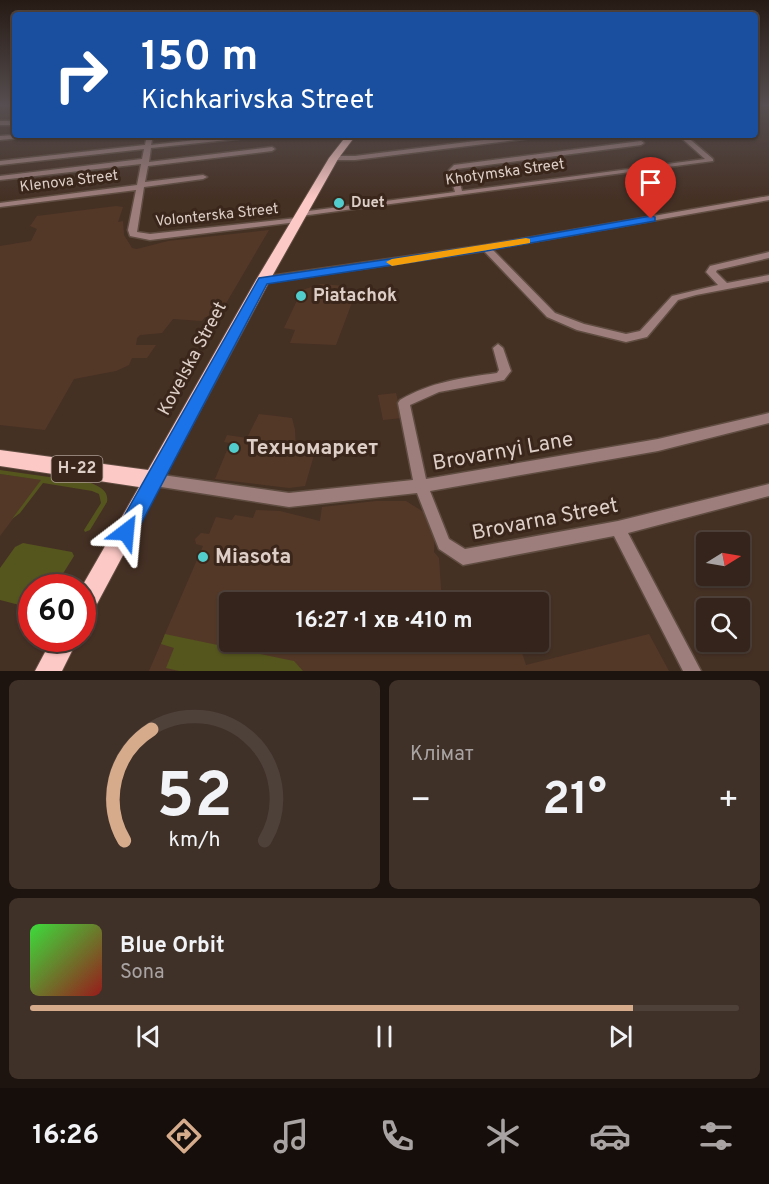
<!DOCTYPE html>
<html lang="uk">
<meta charset="utf-8">
<style>
body{margin:0;font-family:Overpass,sans-serif;background:#3f3028;color:#f1f3f6;height:100vh;display:flex;flex-direction:column;font-size:22px;white-space:nowrap}
*{box-sizing:border-box;margin:0}
p{font-size:20px;color:#a9a4a3}
.icon{flex:none;width:33px;height:33px;fill:none;stroke:currentColor;stroke-width:2;stroke-linecap:round;stroke-linejoin:round}
.map{position:relative;height:671px;overflow:hidden}
.side{display:flex;flex-direction:column;gap:9px;padding:9px;background:#1d140f;flex:1}
.side>*{flex:none}
.banner{position:absolute;left:12px;top:12px;width:746px;height:126px;border-radius:6px;box-shadow:0 2px 4px #0004,0 0 0 2px #4e413a;background:#1a4fa0;color:#fff;overflow:hidden}
.needle{width:39px;rotate:79deg}
.fabs{position:absolute;left:696px;top:532px;display:grid;gap:12px}
.fabs a{display:grid;place-items:center;width:54px;height:54px;border-radius:6px;background:#34241b;box-shadow:0 2px 4px #0004,0 0 0 2px #4e413a;font-size:30px}
.speed{position:absolute;left:18px;top:574px;display:flex;gap:12px;font-size:30px;font-weight:700;text-align:center}
.speed>*{display:grid;place-content:center;width:78px;height:78px;border-radius:50%;background:#34241b;box-shadow:0 2px 4px #0004,0 0 0 2px #4e413a;line-height:1}
.speed .limit{border:9px solid #d22;background:#fff;color:#111}
.pin{position:absolute;display:grid;place-items:center;width:51px;height:51px;color:#fff;margin:-62px -26px;border-radius:50% 50% 50% 0;rotate:-45deg;box-shadow:0 0 6px #0007}
.pin .icon{rotate:45deg}
.me{position:absolute;width:66px;margin:-33px;rotate:29deg;stroke-linejoin:round;filter:drop-shadow(0 0 4px #0008)}
.turn{display:flex;align-items:center;gap:21px;height:126px;padding:0 30px;font-size:27px}
.turn .icon{width:78px;height:78px;stroke-width:2.5}
.turn b{display:block;font-size:42px;line-height:51px}
.big{font-size:45px;font-weight:700;line-height:1.1}
.side .widget{flex:1;display:flex;flex-direction:column;justify-content:center;gap:9px;min-width:0;padding:0 21px;border-radius:9px;background:#3f3028}
.side .dial{align-items:center;gap:0}
.dial svg{height:156px;overflow:visible;fill:none;stroke:#4e413a;stroke-width:7;stroke-linecap:round;text-anchor:middle}
.dial text{fill:#f1f3f6;stroke:none}
.song{display:flex;align-items:center;gap:18px}
.cover{width:72px;height:72px;border-radius:9px;background:linear-gradient(135deg,hsl(120 70% 55%),hsl(0 70% 35%))}
.played{height:6px;border-radius:3px;background:linear-gradient(90deg,#d6ab8b 85%,#4e413a 85%)}
.keys{display:flex;justify-content:space-around;direction:ltr}
.heat{display:flex;justify-content:space-between;align-items:center;font-size:33px;direction:ltr}
.side .tiles{flex:1;display:grid;gap:9px;grid-template-columns:1fr 1fr}
.widget:last-child{grid-column:span 2}
.trip{position:absolute;left:219px;top:592px;width:330px;height:60px;border-radius:6px;background:#34241b;box-shadow:0 2px 4px #0004,0 0 0 2px #4e413a;font-weight:700;line-height:60px;text-align:center}
.tabs{display:flex;height:96px;justify-content:space-around;align-items:center;background:#150e0b;color:#a9a4a3}
.tabs .icon{width:42px;height:42px}
.tabs .active{color:#d6ab8b}
.tabs b{font-size:27px;color:#f1f3f6}
.map>svg:first-child{display:block}
.built{fill:#533827}
.green{fill:#55551e}
.lines{fill:none;stroke-linecap:round;stroke-linejoin:round}
.minor-casing{stroke:#604d41;stroke-width:3}
.major-casing{stroke:#604d41;stroke-width:2}
.minor{fill:#9d7e7c;fill-rule:evenodd}
.major{fill:#fdc9c6;fill-rule:evenodd}
.route{fill:#1a73e8;stroke:#114b97;stroke-width:1.5}
.slow{fill:#f59e0b}
.poi-dot{fill:#52cdce;stroke:#3a261a;stroke-width:2}
.labels{text-anchor:middle;dominant-baseline:central;stroke-width:6;stroke-linejoin:round;paint-order:stroke}
.far-street-label{font-size:15px;fill:#ddcfc7;stroke:#3a261a}
.far-poi-label{font-size:15px;font-weight:bold;fill:#ddcfc7;stroke:#3a261a;text-anchor:start}
.shield{fill:#3a261a;stroke:#ac9c93;stroke-width:1.5}
.shield-label{font-size:16px;font-weight:bold;fill:#ddcfc7}
.poi-label{font-size:18px;font-weight:bold;fill:#ddcfc7;stroke:#3a261a;text-anchor:start}
.street-label{font-size:18px;fill:#ddcfc7;stroke:#3a261a}
.near-poi-label{font-size:21px;font-weight:bold;fill:#ddcfc7;stroke:#3a261a;text-anchor:start}
.near-street-label{font-size:21px;fill:#ddcfc7;stroke:#3a261a}
</style>
<div class="map">
<svg width="769" height="671" viewBox="0 0 769 671">
<rect width="100%" height="100%" fill="#453024"/>
<!-- built -->
<path class="built" d="M116,206L123,207L118,222L123,221L124,235L132,248L137,249L168,241L269,230L218,317H205L202,321L173,319L162,333L140,335L137,338L136,345H156L147,358H132L129,365L116,371L74,379L45,430L0,425V246L31,241L37,229L30,226L37,216Z
M321,284L345,286L342,295L354,297L336,345L290,343L295,330L284,328L302,290Z
M396,393L402,418L383,420L378,395Z
M259,414L292,418L295,430L296,452L314,455L305,486L289,488L215,479L230,443L224,442L227,435L247,438Z
M0,474L42,480L0,536Z
M376,501H406L430,516L435,530L434,552L439,558L442,603H230V642H444L445,652L477,653L519,644L526,665L649,634L669,671H149L203,546L196,544L195,539L201,533L209,534L216,517L232,520L235,515L253,518L256,510L280,511L320,521L322,507Z"/>
<!-- green -->
<path class="green" d="M0,470L91,483C100,487 109,491 107,502L90,530L85,532L84,530L101,503L99,494L92,491L43,483L20,513L12,519L41,480L0,474Z
M23,543L72,552L74,556L54,588H32L31,608L0,600V568L15,547Z
M165,634L294,661L303,671H179L166,668L174,648L161,644Z"/>
<g class="lines">
<!-- minor casing -->
<g class="minor-casing">
<path id="minor" d="M0,121H15V125H0Z
M15,135H32L29,137L0,140V136Z
M147,135H153L151,145L240,135H260L257,137L151,148L149,162L272,147L275,149L272,151L148,166L145,182L203,175L207,177L203,179L144,187L137,232L150,234L297,218L301,220L297,222L150,240L130,236L128,230L136,190L0,207V203L137,185L141,164L0,180V176L142,159L144,149L0,165V161L145,145Z
M524,135H542L539,137L355,160H334L331,158L334,156H355Z
M678,135H685L713,159V161L301,216L297,214L301,212L455,192L449,170L454,165L641,141L644,143L641,145L456,169L462,191L705,159Z
M715,135H734L735,136L732,138Z
M769,196V200L492,249L555,313L584,324L626,334L640,331L672,296L718,285L706,272L710,266L769,252V258L717,270L716,272L727,283L769,275V281L696,295L678,300L647,337L626,342L577,330L547,317L484,251L263,283L258,280L263,277L486,245Z
M498,344L503,348L511,371L504,380L439,392L410,405L426,479L658,439L769,413V423L658,451L430,491L449,539L465,549L618,521L769,484V496L628,533L701,671H683L614,536L463,565L439,549L417,493L289,507L155,486L150,484L148,480L150,476L155,474L289,493L413,480L398,403L400,400C430,382 462,378 497,373L499,370L493,348Z"/>
</g>
<!-- major casing -->
<g class="major-casing">
<path id="major" d="M347,135H356L338,159L270,280L90,617L82,621L81,588L139,487L0,466V450L148,470L256,280L329,158Z
M52,639H78L62,671H35Z"/>
</g>
<!-- minor -->
<use href="#minor" class="minor"/>
<!-- major -->
<use href="#major" class="major"/>
</g>
<!-- sky -->
<linearGradient id="sky" x2="0" y2="1"><stop stop-color="#261a14"/><stop offset="0.53" stop-color="#564e50"/><stop offset="1" stop-color="#564e50" stop-opacity="0"/></linearGradient>
<rect width="769" height="199" fill="url(#sky)"/>
<!-- route -->
<path class="route" d="M651,216L655,217V221L486,251L267,284L133,539L126,541L119,539L116,532L119,525L259,278L486,245Z"/>
<!-- slow -->
<path class="slow" d="M526,238L530,239V243L392,266L386,262L392,259Z"/>
<!-- markers -->
<g class="poi-dot">
<circle cx="339" cy="203" r="6"/>
<circle cx="301" cy="296" r="6"/>
<circle cx="234" cy="448" r="6"/>
<circle cx="203" cy="557" r="6"/>
</g>
<g class="labels">
<!-- far-street labels -->
<g class="far-street-label">
<text transform="translate(505 173) rotate(-8)">Khotymska Street</text>
<text transform="translate(69 182) rotate(-7)">Klenova Street</text>
<text transform="translate(217 216) rotate(-6)">Volonterska Street</text>
</g>
<!-- far-poi labels -->
<g class="far-poi-label">
<text x="351" y="203">Duet</text>
</g>
<!-- shield labels -->
<rect class="shield" x="51.5" y="456" width="51" height="26" rx="4.5"/>
<g class="shield-label">
<text x="77" y="469">Н-22</text>
</g>
<!-- poi labels -->
<g class="poi-label">
<text x="313" y="296">Piatachok</text>
</g>
<!-- street labels -->
<g class="street-label">
<text transform="translate(193 359) rotate(-62)">Kovelska Street</text>
</g>
<!-- near-poi labels -->
<g class="near-poi-label">
<text x="246" y="448">Техномаркет</text>
<text x="215" y="557">Miasota</text>
</g>
<!-- near-street labels -->
<g class="near-street-label">
<text transform="translate(503 452) rotate(-10)">Brovarnyi Lane</text>
<text transform="translate(545 520) rotate(-11)">Brovarna Street</text>
</g>
</g>
</svg>
<div class="fabs">
<a><svg class="needle" viewBox="-14 -14 28 28"><path d="M0-13l5 13h-10z" fill="#e53935"/><path d="M0 13l5-13h-10z" fill="#a9a4a3"/></svg></a>
<a><svg class="icon" aria-label="search" viewBox="0 0 24 24"><circle cx="10" cy="10" r="6"/><path d="M15 15l6 6"/></svg></a>
</div>
<div class="speed"><div class="limit">60</div></div>
<div class="pin" style="left:651px;top:219px;background:#d93025"><svg class="icon" aria-label="arrive" viewBox="0 0 24 24"><path d="M6 21V4h12l-3 4 3 4H6"/></svg></div>
<svg class="me" style="left:126px;top:532px" viewBox="-20 -20 40 40"><path d="M0-17L14 15 0 8-14 15z" fill="#1a73e8" stroke="#fff" stroke-width="4"/></svg>
<div class="trip">16:27 · 1 хв · 410 m</div>
<div class="banner">
<div class="turn"><svg class="icon" aria-label="right" viewBox="0 0 24 24"><path d="M7 20v-9h11M14 6l5 5-5 5"/></svg><div><b>150 m</b>Kichkarivska Street</div></div>
</div>
</div>
<section class="side">
<div class="tiles">
<div class="widget dial"><svg viewBox="0 0 100 80">
<path d="M14 69A42 42 0 1 1 86 69"/>
<path d="M14 69A42 42 0 0 1 28 12" stroke="#d6ab8b"/>
<text x="50" y="56" font-size="32" font-weight="700">52</text>
<text x="50" y="72" font-size="11">km/h</text>
</svg></div>
<div class="widget"><p>Клімат</p>
<div class="heat"><a>−</a><b class="big">21°</b><a>+</a></div>
</div>
<div class="widget">
<div class="song"><i class="cover"></i><div><b>Blue Orbit</b><p>Sona</p></div></div>
<div class="played"></div>
<div class="keys"><svg class="icon" aria-label="previous" viewBox="0 0 24 24"><path d="M18 5L8 12l10 7zM5 5v14"/></svg><svg class="icon" aria-label="pause" viewBox="0 0 24 24"><path d="M8 5v14M16 5v14"/></svg><svg class="icon" aria-label="next" viewBox="0 0 24 24"><path d="M6 5l10 7-10 7zM19 5v14"/></svg></div>
</div>
</div>
</section>
<nav class="tabs">
<b>16:26</b>
<svg class="icon active" aria-label="directions" viewBox="0 0 24 24"><path d="M12 3l9 9-9 9-9-9zM9 14v-3h6M13 9l2 2-2 2"/></svg>
<svg class="icon" aria-label="music" viewBox="0 0 24 24"><path d="M9 18V5l10-2v13"/><circle cx="6" cy="18" r="3"/><circle cx="16" cy="16" r="3"/></svg>
<svg class="icon" aria-label="phone" viewBox="0 0 24 24"><path d="M5 4h4l2 5-3 2q2 4 5 5l2-3 5 2v4C11 20 4 13 5 4z"/></svg>
<svg class="icon" aria-label="climate" viewBox="0 0 24 24"><path d="M12 3v18M4 7l16 10M4 17L20 7"/></svg>
<svg class="icon" aria-label="car" viewBox="0 0 24 24"><path d="M5 17H2v-5l4-1 3-4h7l3 4 3 1v5h-3M9 17h6M6 11h13"/><circle cx="7" cy="17" r="2"/><circle cx="17" cy="17" r="2"/></svg>
<svg class="icon" aria-label="filters" viewBox="0 0 24 24"><path d="M4 7h16M4 17h16"/><circle cx="9" cy="7" r="2"/><circle cx="15" cy="17" r="2"/></svg>
</nav>
